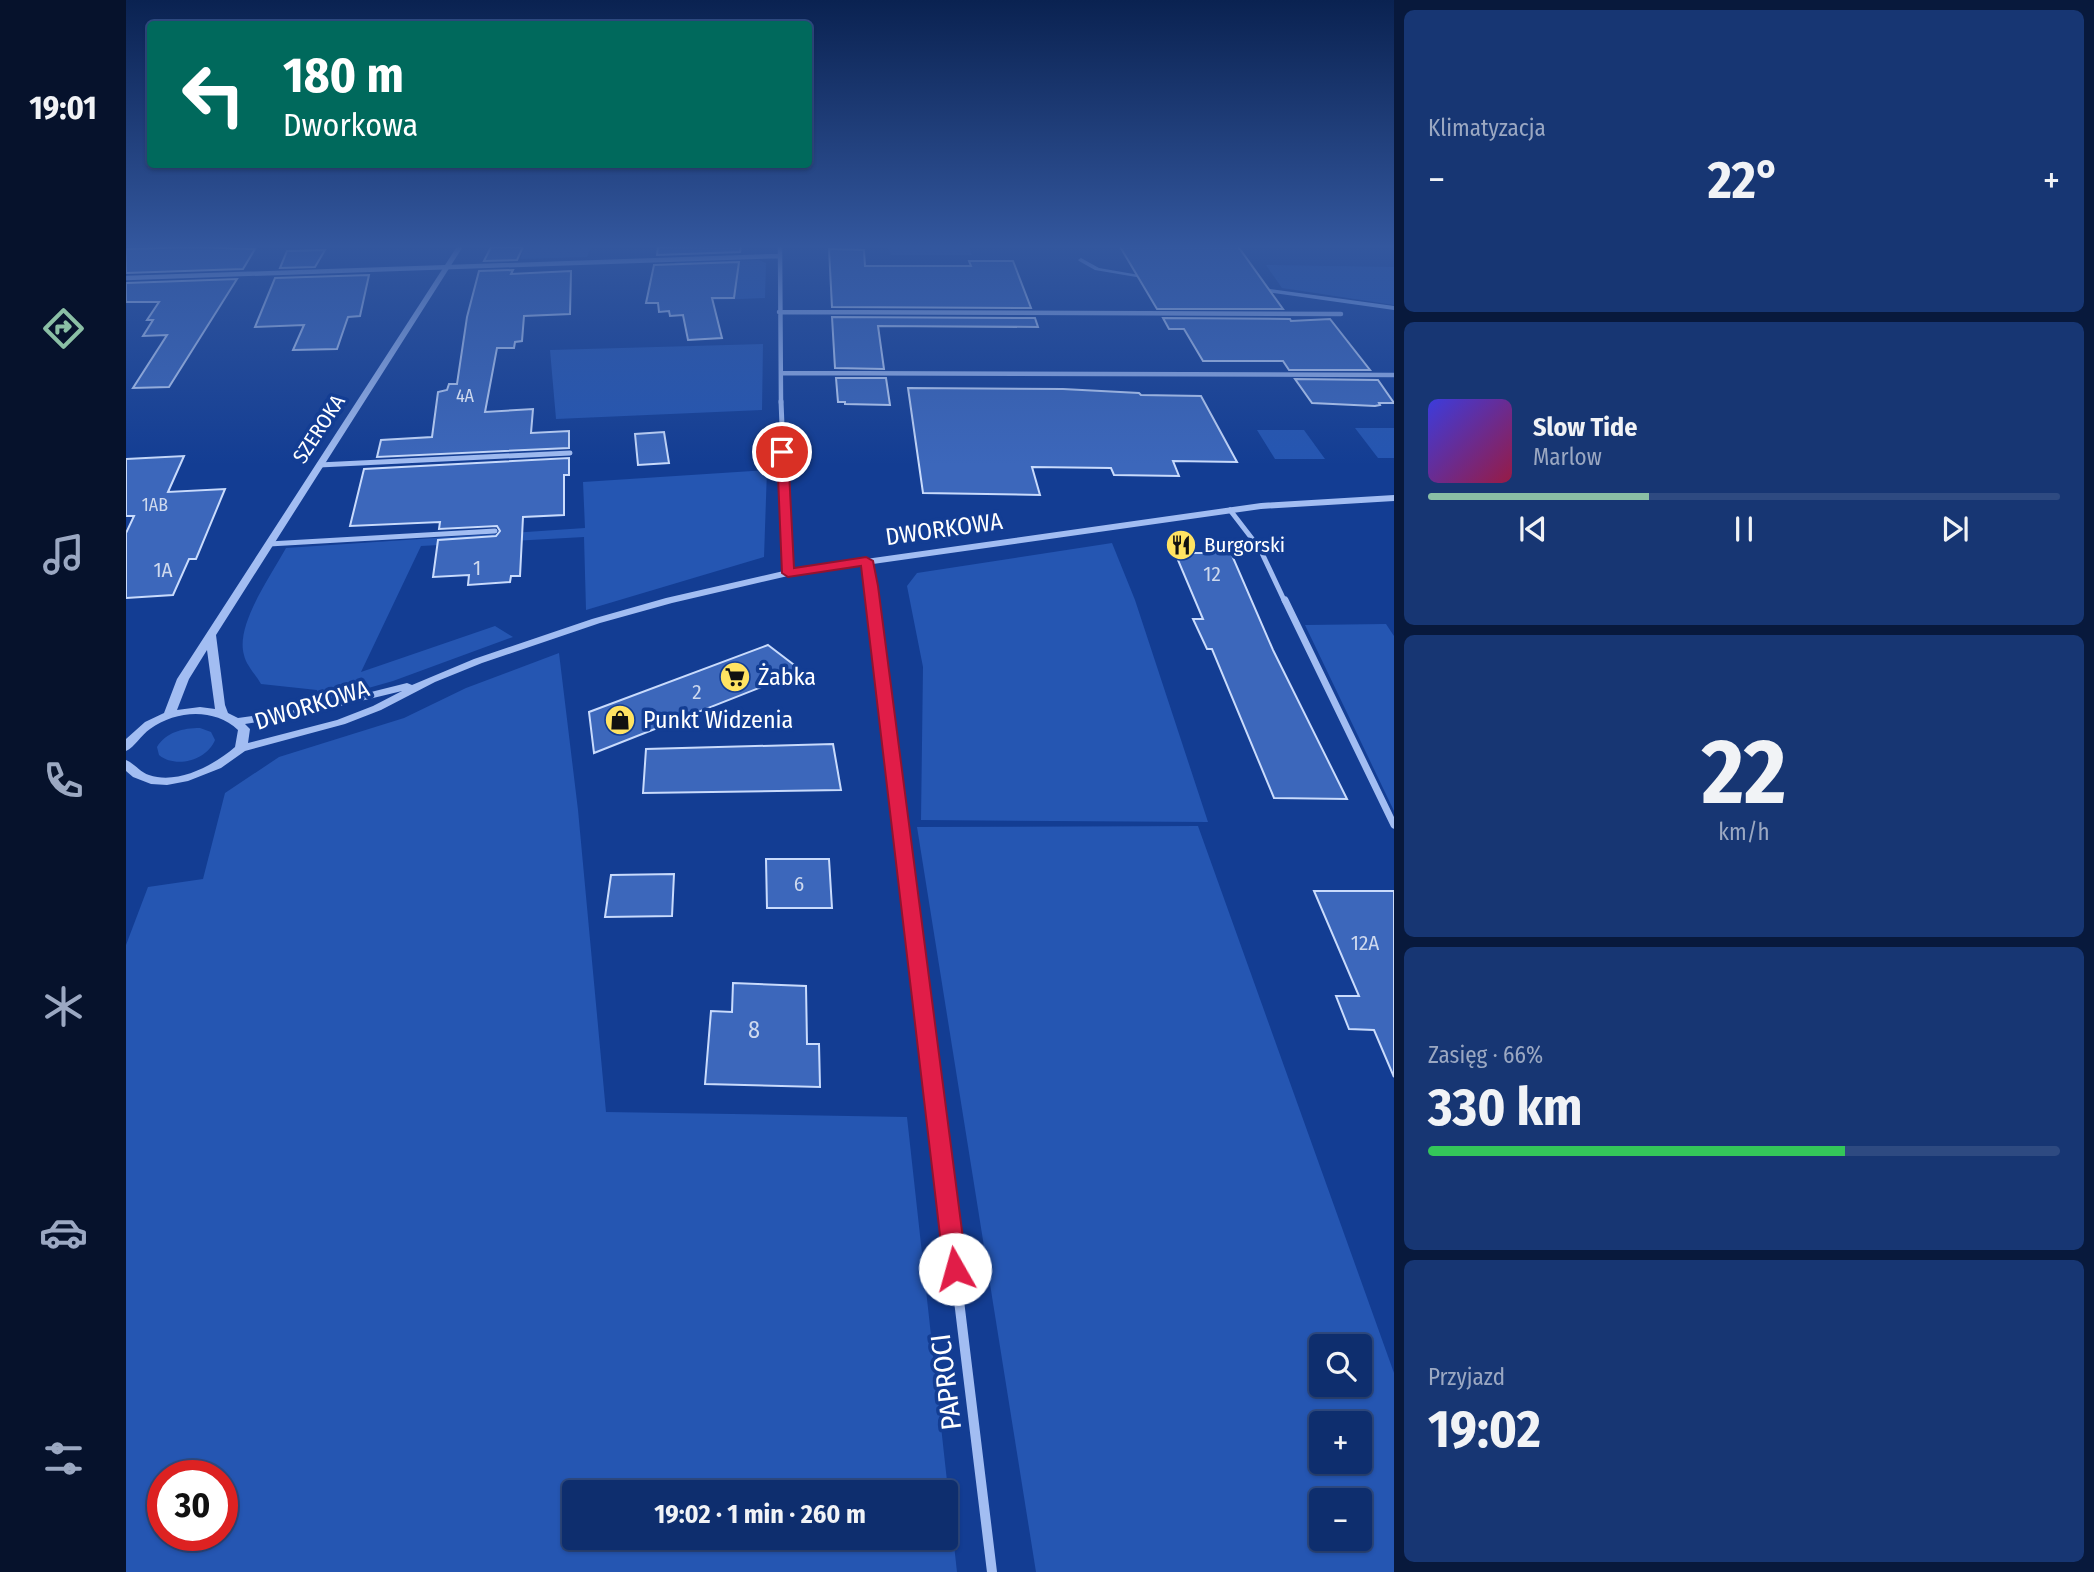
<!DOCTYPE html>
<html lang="pl">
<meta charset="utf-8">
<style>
body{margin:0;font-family:"Fira Sans Condensed",sans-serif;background:#173673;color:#f1f3f6;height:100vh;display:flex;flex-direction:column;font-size:26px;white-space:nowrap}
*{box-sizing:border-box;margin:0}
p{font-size:23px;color:#9ba8c2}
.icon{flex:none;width:38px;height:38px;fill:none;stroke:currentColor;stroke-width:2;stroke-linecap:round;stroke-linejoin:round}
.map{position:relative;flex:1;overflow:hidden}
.panel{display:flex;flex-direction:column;gap:10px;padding:10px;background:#08193c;width:700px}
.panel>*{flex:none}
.top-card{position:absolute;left:21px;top:21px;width:665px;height:147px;border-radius:7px;box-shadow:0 2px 5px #0004,0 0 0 2px #2e4a81;background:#00695c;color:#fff;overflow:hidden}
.tools{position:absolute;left:1183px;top:1334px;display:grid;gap:14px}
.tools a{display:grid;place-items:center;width:63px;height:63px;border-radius:7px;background:#0e2e6e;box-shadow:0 2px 5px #0004,0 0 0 2px #2e4a81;font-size:35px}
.speed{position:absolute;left:21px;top:1460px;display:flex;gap:14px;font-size:35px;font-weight:700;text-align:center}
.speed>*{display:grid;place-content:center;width:91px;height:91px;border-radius:50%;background:#0e2e6e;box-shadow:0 2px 5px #0004,0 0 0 2px #2e4a81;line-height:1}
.speed .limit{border:10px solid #d22;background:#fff;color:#111}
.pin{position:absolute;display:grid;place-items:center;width:60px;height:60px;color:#fff;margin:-30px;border:4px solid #fff;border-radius:50%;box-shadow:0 2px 7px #0007}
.me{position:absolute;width:77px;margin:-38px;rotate:353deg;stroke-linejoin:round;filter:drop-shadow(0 0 5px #0008)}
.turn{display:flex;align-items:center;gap:24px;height:147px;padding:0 21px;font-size:32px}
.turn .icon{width:91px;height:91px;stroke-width:2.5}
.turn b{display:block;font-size:49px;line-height:60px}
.big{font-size:52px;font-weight:700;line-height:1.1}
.panel .card{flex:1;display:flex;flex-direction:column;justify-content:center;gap:10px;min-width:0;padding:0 24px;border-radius:10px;background:#173673}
.panel .dial{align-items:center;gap:0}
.dial b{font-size:91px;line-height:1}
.song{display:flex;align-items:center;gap:21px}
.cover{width:84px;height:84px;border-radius:10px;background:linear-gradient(135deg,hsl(240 70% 55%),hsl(340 70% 35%))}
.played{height:7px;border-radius:4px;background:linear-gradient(90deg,#8abfa5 35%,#2e4a81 35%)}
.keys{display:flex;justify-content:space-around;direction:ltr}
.heat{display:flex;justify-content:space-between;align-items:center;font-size:38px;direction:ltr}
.charge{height:10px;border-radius:5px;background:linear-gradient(90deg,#34c759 66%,#2e4a81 0)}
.trip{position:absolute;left:436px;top:1480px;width:396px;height:70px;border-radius:7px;background:#0e2e6e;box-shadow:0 2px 5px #0004,0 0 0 2px #2e4a81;font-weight:700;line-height:70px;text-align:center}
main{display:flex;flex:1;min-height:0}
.dock{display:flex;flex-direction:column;width:126px;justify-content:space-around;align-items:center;background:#06122c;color:#9ba8c2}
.dock .icon{width:49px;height:49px}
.dock .current{color:#8abfa5}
.dock b{font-size:32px;color:#f1f3f6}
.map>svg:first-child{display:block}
.green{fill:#2556b2;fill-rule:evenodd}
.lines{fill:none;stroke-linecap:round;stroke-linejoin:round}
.stream{fill:#94b6f5;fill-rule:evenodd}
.building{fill:#3c67bb;stroke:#c9dbfc;stroke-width:2}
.minor-far4{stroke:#a2bdf2;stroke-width:4.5}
.minor-far3{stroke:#a2bdf2;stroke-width:5}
.minor-far2{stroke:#a2bdf2;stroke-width:7}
.minor-far1{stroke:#a2bdf2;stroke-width:9}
.minor{stroke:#a2bdf2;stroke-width:10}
.tertiary{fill:#a2bdf2;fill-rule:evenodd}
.route{fill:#e11d48;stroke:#92132f;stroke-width:2}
.labels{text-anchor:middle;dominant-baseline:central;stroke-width:7;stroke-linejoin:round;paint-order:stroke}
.far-number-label{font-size:18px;fill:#ced9ee}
.far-street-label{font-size:21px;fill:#fff;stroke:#133d93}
.far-poi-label{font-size:21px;fill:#fff;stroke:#133d93;text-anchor:start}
.number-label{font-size:21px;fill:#ced9ee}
.street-label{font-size:24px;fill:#fff;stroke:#133d93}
.poi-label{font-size:24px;fill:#fff;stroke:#133d93;text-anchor:start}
.near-number-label{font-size:24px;fill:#ced9ee}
.near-street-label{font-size:28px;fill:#fff;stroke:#133d93}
</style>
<main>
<nav class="dock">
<b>19:01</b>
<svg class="icon current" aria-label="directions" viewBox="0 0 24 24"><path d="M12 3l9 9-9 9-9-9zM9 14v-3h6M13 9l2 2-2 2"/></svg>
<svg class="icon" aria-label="music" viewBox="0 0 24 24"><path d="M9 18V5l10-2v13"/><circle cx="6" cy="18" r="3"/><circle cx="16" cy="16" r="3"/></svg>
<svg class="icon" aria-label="phone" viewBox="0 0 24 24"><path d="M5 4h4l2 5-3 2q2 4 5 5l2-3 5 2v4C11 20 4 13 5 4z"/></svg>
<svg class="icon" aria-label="climate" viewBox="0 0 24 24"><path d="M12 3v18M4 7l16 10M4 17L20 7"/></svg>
<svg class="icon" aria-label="car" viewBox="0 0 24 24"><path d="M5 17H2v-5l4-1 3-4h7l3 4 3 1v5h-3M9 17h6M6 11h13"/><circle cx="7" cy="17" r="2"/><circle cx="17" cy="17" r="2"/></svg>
<svg class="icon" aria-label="filters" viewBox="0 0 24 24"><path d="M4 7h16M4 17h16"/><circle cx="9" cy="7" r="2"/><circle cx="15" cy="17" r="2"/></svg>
</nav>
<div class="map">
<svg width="1268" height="1572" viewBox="0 0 1268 1572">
<rect width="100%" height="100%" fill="#133d93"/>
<!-- green -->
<path class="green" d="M400,245H466L461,257L394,259Z
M761,245L842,246L846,255H765Z
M633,260L640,263L639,298L541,302L550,262Z
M1140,265L1268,267V305L1156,288Z
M637,344L636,410L430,419L424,350Z
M1229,428H1268V458H1252Z
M1131,430H1178L1199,459H1149Z
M641,470L638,557L460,610L458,537L295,546L235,672L369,626L387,637L267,681L193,702L191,690L135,684C130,675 120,665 118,655C109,625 146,574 160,548L459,528L457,482Z
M986,543L1009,600L1082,822L795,820L797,667L781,586L791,573Z
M1260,624L1268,636V811L1179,625Z
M433,653L452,810L480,1112L781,1117L831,1572H0V945L22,887L77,879L99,793L153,757L278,718L340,688ZM37,1475H96V1535H37ZM448,1493H819V1538H448Z
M74,728L85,732L89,740C81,760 50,769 33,755L31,747C40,732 57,728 74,728Z
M1072,826L1268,1373V1572H910L791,827ZM1195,1346H1234V1384H1195ZM1195,1423H1234V1461H1195ZM1195,1500H1234V1538H1195Z"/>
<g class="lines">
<!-- stream -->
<path class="stream" d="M955,258L973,268L1025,277L1022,279L969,270L953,261L952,260Z
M1129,287L1268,306V310L1127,290V288Z"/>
</g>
<!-- building -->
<path class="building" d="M993,245H1111L1157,309H1031Z
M615,246L614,252L531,255L532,247Z
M66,247L129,249L117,269L0,273V249Z
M365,247H397L391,260L358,261Z
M703,249L738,250L739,266H845L843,261H887L905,308L706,307Z
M199,250L189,267L154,268L161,251Z
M613,262L608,298H586L596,338L562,340L557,315L544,316L543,311L533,312L532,303H520L528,265Z
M387,270L385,274L445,271L444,314L398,316L396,341L389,342L388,348H371L359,412L407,409L405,433L443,431V448L251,457L255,440L306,437L312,392L321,390L323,384H331L341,317L353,271Z
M243,275L234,316L222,317L211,349L167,350L178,325L129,327L149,278Z
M111,279L43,387L7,388L41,335L17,336L27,320H21L33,302H0V283Z
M706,317L909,318L912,327L752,326L758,369L709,368Z
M1037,318L1164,319L1165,321L1204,319L1244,370H1163L1157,361H1077L1058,329H1043Z
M710,378H760L764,405L719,404V402H712Z
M1169,379L1252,380L1268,403H1253L1254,405L1249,406L1186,403Z
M782,388L937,389L1013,393L1015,395L1075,396L1111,462L1047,461L1053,476L988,475L985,468L906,467L914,495L797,493Z
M538,432L543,463L512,465L509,434Z
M58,456L42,492L99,489L70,559H63L47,595L0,598V533L8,516H0V459Z
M443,458V475H438V515L397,517L394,576H385L384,582L342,585L343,575L307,577L312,540L370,536L374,531L371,526L313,529L314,522L224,526L238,469Z
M1049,553H1105L1147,650L1221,799L1148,798L1086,649H1081L1067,619H1077Z
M642,645L676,671L468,753L463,712Z
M707,744L715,790L517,793L520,749Z
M640,859H703L706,908H641Z
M548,874L546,916L479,917L485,875Z
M1188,891H1268V1077L1248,1030L1223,1029L1210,996H1233Z
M607,983L680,986L681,1044H693L694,1087L579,1084L585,1011L606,1012Z"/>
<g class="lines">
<!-- minor-far4 -->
<path class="minor-far4" d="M654,245L655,403
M0,278L653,256
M653,312L1215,314
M655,373L1268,375"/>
<!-- minor-far3 -->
<path class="minor-far3" d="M655,401L662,573
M193,465L444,453
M1104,510L1134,549L1159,602
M143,544L369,531
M740,561L746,602"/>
<!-- minor-far2 -->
<path class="minor-far2" d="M746,600L778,853
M1159,600L1268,825"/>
<!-- minor-far1 -->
<path class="minor-far1" d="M778,851L817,1171"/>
<!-- minor -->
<path class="minor" d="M817,1169L866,1572"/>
<!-- tertiary -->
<path class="tertiary" d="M332,245H338L90,635L99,705L102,713L112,718L177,709L281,683L286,685L348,659L466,619L540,598L662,570L1135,503L1268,495V501L1135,509L662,576L546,603L474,623L356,663L309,682L255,710L219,724L119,751L95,768L62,781L41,785L25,784L7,777L0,771V760C9,764 14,772 23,775C52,785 88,765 109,747L112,730C88,708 51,710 24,729C15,735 9,747 0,751V739L19,722L38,713L51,679ZM81,650L89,709L74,707L51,710L63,679ZM276,691L247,706L211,720L122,743L124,729L119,724L177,715Z"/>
</g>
<!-- sky -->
<linearGradient id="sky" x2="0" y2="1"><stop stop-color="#0a2251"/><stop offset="0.53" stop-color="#33579e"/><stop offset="1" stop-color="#33579e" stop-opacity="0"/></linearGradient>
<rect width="1268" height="465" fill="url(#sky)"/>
<!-- route -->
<path class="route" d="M656,448L662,452L668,568L740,557L747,561L752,586L841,1269L837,1276L829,1279L821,1276L818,1269L735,566L662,577L656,573L651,452Z"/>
<!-- icons -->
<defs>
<g id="restaurant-disc" transform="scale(1.575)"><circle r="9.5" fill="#ffe362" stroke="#133d93"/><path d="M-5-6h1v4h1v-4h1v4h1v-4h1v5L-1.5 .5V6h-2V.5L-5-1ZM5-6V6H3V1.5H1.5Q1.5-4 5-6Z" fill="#111"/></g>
<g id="supermarket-disc" transform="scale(1.575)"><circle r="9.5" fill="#ffe362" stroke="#133d93"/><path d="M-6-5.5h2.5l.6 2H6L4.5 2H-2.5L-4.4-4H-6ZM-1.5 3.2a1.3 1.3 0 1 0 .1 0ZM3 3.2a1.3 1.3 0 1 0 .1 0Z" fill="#111"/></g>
<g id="shop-disc" transform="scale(1.575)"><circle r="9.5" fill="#ffe362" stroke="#133d93"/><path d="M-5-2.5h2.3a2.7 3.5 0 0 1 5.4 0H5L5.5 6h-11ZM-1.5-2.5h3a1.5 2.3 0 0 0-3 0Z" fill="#111"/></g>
</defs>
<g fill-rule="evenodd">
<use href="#restaurant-disc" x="1055" y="545"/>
<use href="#supermarket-disc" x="609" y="677"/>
<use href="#shop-disc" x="494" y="720"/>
</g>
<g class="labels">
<!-- far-number labels -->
<g class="far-number-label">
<text x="339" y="396">4A</text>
<text x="29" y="505">1AB</text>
</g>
<!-- far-street labels -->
<g class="far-street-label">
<text transform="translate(193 429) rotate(-57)">SZEROKA</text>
</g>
<!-- far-poi labels -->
<g class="far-poi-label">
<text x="1078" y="545">Burgorski</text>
</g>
<!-- number labels -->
<g class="number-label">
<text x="351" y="568">1</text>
<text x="37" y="570">1A</text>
<text x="1086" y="574">12</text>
<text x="571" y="692">2</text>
<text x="673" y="884">6</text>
<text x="1239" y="943">12A</text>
</g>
<!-- street labels -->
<g class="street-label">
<text transform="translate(818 529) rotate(-8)">DWORKOWA</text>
<text transform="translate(186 705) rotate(-17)">DWORKOWA</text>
</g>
<!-- poi labels -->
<g class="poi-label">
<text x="632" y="677">Żabka</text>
<text x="517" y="720">Punkt Widzenia</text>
</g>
<!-- near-number labels -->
<g class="near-number-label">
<text x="628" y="1030">8</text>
</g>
<!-- near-street labels -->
<g class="near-street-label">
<text transform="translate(820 1382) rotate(-97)">PAPROCI</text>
</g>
</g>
</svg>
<div class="tools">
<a><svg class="icon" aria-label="search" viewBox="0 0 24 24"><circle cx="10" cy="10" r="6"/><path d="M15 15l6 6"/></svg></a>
<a>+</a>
<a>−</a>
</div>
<div class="speed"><div class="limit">30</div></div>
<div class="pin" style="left:656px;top:452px;background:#d93025"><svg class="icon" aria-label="arrive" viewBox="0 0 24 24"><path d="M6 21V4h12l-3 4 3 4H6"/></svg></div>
<svg class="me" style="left:829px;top:1269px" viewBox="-20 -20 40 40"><circle r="19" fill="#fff"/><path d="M0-13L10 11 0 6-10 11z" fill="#e11d48"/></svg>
<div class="trip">19:02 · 1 min · 260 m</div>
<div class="top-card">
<div class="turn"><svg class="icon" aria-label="left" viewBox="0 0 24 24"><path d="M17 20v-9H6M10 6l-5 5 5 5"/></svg><div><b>180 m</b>Dworkowa</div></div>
</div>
</div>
<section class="panel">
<div class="card"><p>Klimatyzacja</p>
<div class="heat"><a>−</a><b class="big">22°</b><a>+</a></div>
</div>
<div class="card">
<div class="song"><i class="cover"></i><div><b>Slow Tide</b><p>Marlow</p></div></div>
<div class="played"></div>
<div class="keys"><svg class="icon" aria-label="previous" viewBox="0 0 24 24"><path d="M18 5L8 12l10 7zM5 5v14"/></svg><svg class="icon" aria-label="pause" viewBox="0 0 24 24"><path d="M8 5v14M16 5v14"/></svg><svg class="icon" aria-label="next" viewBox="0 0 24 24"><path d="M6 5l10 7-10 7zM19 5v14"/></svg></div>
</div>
<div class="card dial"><b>22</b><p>km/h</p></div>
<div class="card"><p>Zasięg · 66%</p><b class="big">330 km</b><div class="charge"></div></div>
<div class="card"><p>Przyjazd</p><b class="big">19:02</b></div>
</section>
</main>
